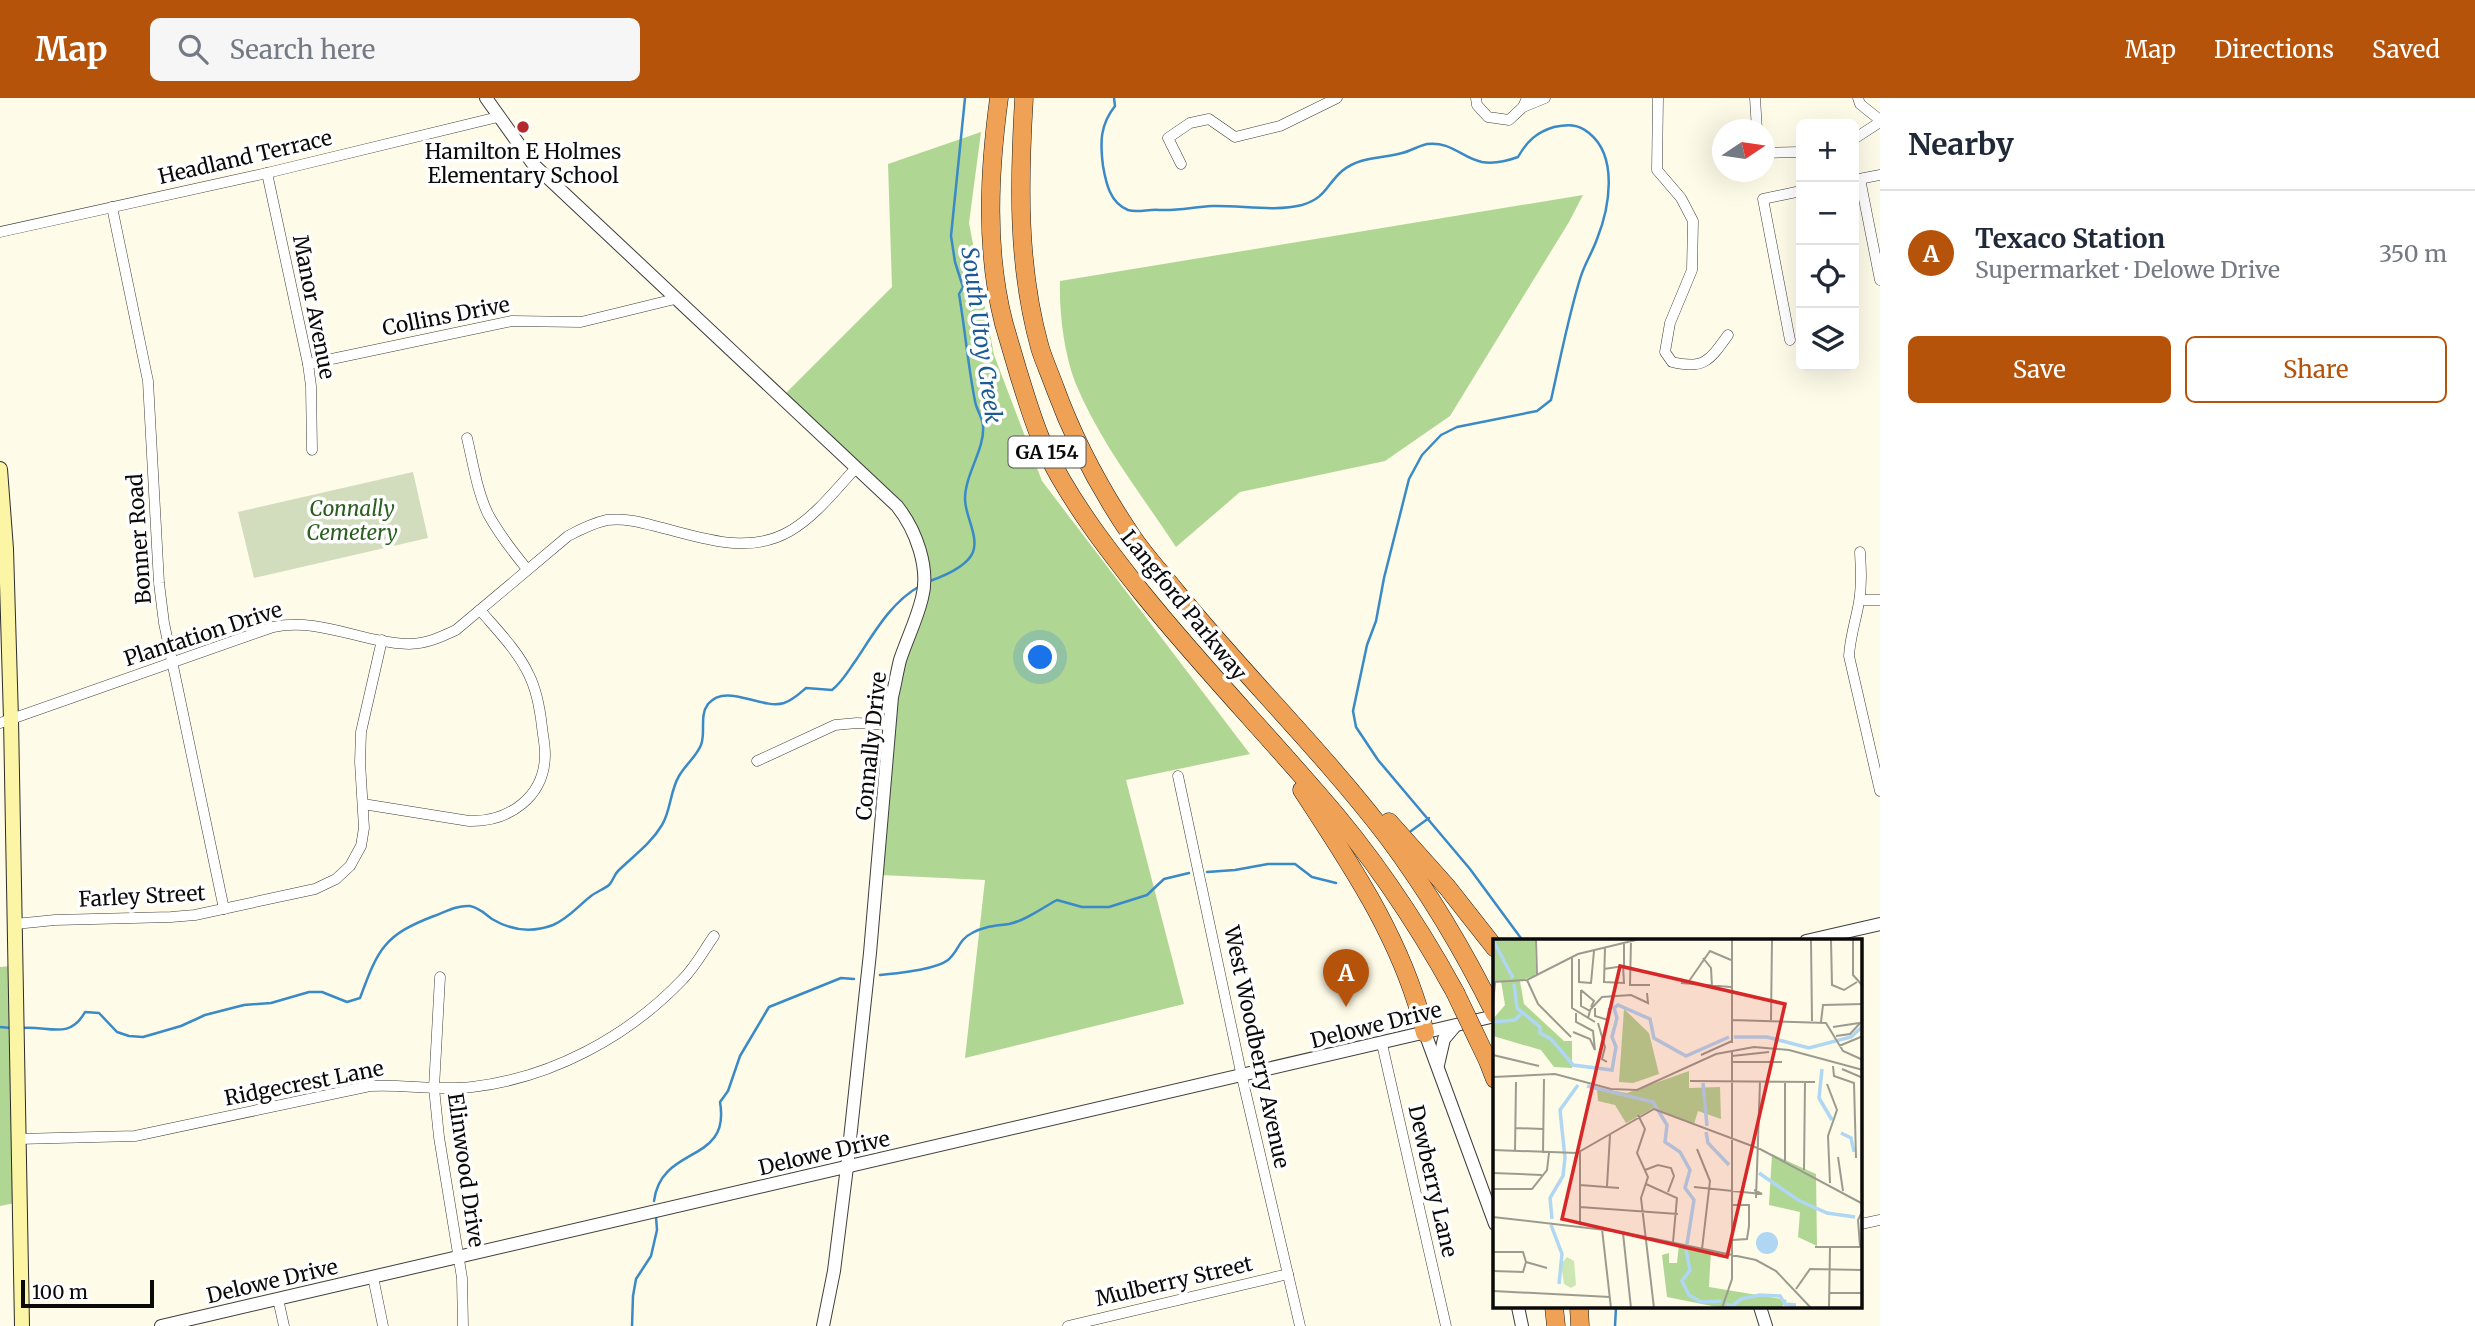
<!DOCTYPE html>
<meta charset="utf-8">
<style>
body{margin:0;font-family:Merriweather,serif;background:#f6f6f7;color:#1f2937}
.controls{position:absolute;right:21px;top:21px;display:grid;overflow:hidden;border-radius:10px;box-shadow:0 7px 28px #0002}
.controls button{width:63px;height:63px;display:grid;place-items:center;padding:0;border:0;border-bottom:2px solid #e0e1e3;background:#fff;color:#1f2937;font:35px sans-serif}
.compass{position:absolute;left:1712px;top:21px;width:63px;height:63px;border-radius:50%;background:#fff;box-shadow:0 7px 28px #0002;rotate:77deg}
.scale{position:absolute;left:21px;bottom:18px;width:133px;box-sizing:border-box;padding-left:7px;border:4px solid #0a0a0a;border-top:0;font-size:19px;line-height:24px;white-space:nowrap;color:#0a0a0a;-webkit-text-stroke:5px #fff;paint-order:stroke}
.you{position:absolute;left:1041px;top:560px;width:24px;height:24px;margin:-18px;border:5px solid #fff;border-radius:50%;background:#1a73e8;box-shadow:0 0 0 10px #1a73e833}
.badge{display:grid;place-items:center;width:46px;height:46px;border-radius:50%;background:#b45309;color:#fff;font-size:23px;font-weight:700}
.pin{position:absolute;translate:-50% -58px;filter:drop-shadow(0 2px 4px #0008)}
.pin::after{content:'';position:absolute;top:37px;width:24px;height:21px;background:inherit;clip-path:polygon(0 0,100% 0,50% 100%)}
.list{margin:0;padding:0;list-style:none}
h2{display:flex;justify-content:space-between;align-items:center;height:91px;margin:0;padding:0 28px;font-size:30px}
h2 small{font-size:23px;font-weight:400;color:#747a83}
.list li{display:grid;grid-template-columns:46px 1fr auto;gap:21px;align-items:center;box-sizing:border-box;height:126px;padding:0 28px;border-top:2px solid #e0e1e3}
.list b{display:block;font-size:26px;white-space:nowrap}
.list p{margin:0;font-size:23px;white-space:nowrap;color:#747a83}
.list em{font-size:23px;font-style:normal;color:#747a83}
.actions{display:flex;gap:14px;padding:21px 28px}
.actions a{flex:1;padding:16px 0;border:2px solid #b45309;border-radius:10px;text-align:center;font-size:24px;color:#b45309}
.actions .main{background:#b45309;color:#fff}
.icon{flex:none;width:38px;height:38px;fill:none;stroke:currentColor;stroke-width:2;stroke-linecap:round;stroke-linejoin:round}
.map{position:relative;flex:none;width:1880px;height:1228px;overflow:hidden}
header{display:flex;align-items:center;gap:42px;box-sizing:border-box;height:98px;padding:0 35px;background:#b45309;color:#fff}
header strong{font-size:33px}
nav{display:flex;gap:38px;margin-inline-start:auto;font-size:24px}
.search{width:490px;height:63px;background:#f6f6f7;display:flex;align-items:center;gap:18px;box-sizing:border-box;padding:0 24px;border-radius:10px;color:#747a83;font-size:26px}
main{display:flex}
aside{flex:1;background:#fff}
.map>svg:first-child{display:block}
.forest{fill:#b0d694}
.cemetery{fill:#d1ddbc}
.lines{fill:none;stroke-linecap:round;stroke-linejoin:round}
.stream{stroke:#398ac7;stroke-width:2.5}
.minor-casing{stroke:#3d3d3d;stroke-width:11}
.tertiary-casing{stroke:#3d3d3d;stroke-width:14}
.secondary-casing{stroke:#2c2c2c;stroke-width:16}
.motorway-casing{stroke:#1b1b1b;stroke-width:19}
.minor{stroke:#fff;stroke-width:10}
.tertiary{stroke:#fff;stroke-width:12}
.secondary{stroke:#fcf5a6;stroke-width:14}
.motorway{stroke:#efa156;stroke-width:18}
.motorway-bridge-casing{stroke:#1b1b1b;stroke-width:19;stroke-linecap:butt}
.motorway-bridge{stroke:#efa156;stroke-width:18}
.poi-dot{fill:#b4292b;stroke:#fff;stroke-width:2.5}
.labels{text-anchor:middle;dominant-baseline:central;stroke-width:7;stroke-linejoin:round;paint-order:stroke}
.shield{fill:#fff;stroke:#545454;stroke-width:2}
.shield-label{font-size:19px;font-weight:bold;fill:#0a0a0a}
.poi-label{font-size:21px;fill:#0a0a0a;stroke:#fff}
.street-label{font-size:21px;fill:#0a0a0a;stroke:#fff}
.park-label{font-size:21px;font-style:italic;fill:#295e1e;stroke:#fff}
.water-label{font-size:23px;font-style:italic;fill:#1a5b96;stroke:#fff}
.inset-river{fill:none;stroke:#afd7f3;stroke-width:3.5}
.inset-road{fill:none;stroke:#9c9b8f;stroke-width:2}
.view{fill:#d62828;fill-opacity:0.15;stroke:#d62828;stroke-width:3.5}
.inset-edge{fill:none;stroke:#0a0a0a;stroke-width:3.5}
</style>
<header>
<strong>Map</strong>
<div class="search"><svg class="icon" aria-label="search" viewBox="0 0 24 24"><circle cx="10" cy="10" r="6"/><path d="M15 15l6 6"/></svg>Search here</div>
<nav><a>Map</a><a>Directions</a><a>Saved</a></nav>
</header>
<main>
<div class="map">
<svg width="1880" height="1228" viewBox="0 0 1880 1228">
<rect width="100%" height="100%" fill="#fefbe8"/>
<g class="forest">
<polygon points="981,34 969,125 994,257 1042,383 1250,656 1126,682 1184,906 965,960 985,782 881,777 892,620 909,541 930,475 909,419 779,302 892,189 888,66"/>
<path d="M1583,97L1569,124L1450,318L1385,363L1240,394L1176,449C1141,396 1099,343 1075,284C1064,254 1059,215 1060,183Z"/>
<polygon points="11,868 15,1105 0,1108 0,869"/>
</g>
<polygon class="cemetery" points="413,374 428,440 254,480 238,414"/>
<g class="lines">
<g class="stream">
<path d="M1114,0L1115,8C1100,27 1100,44 1103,68C1106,85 1110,105 1128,112C1137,115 1149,111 1159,112C1179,113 1193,109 1212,108C1240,107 1275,114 1302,107C1326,100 1326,87 1342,73C1360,58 1381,61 1402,55C1411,53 1418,48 1427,46C1451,43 1462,60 1482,64C1494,66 1507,63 1518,59C1527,43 1537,34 1554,29C1568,26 1578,26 1589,35C1619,59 1609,111 1597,141C1592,155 1584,167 1580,181C1568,220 1560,262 1551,302L1537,313L1457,329L1441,337L1422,357L1409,381L1384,480L1376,523L1367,547L1353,613L1356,629L1378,662L1470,771L1523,843"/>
<path d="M930,483C944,478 967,469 973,454C979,438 965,418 965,401C965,376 985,351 983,328C983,320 976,311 975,303C968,268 965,231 959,196L963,189L955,164L951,138L965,0"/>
<polyline points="1411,733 1429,720"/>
<polyline points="1207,774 1235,772 1268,766 1295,766 1312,779 1336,785"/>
<path d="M880,877C897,875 935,872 948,862C959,853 958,842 972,835C984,828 996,828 1009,826C1025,823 1042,810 1057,802L1082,809H1109L1147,797L1164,781L1189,775"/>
<polyline points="0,929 11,930"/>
<path d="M21,930C48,927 69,943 85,914L99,915L117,934L129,938L143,939L181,928L205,917L244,907L271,905L309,894H322L347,904L360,900C378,851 384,837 434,818C445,814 457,807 470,808C480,810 485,816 492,821C512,833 532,835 553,827C569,820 578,808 591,798C596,794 604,791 609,787C613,783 614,777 618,773C633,758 650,747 662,727C671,712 670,693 679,678C686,666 696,659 701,647C706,634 699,618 708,606C726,584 761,612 784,605C793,602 799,596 806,590L832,592C843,583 848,573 856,562C874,535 891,504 920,488"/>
<path d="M654,1103C661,1046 731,1067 720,1004L728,993L740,958L769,909L841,880L854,881"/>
<polyline points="632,1228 633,1198 636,1181 651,1158 657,1132 656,1119"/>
<polyline points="1615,1228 1616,1209"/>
</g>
<defs>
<g id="minor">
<polyline points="1476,0 1477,7 1488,19 1509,22 1523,9 1527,0"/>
<path d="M1658,0L1657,72L1681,100L1693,123L1692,172L1670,225L1665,254L1672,264C1704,272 1710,262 1728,237"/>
<polyline points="1755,0 1757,32"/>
<polyline points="1858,0 1860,6 1880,22"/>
<polyline points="1523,9 1545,0"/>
<polyline points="1854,41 1880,24"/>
<polyline points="1764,55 1801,54"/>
<polyline points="1181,66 1168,40 1190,25 1209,21 1235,39 1280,28 1337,0"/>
<polyline points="267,75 308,266 311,288 312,352"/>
<polyline points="1860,81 1880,182"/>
<polyline points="1854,82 1880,77"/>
<polyline points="112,109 148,283 159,485 164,525 224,811"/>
<polyline points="0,134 267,75 498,19"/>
<polyline points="1790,242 1763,101 1801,93"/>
<polyline points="308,266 512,223 581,224 675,201"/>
<path d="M467,340C473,365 477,393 488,416C499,436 513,454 527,471"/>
<path d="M1860,454C1861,471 1862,487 1859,504C1856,522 1850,539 1849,558L1880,693"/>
<polyline points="1860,502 1880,502"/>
<path d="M0,625L273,529C320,519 362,545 409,546C426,546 441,539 456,532L568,438C581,431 593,425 607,422C624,420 640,424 655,428C700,439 747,458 790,433C816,418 836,391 856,370"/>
<polyline points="757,663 835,627 857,625 889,627"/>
<polyline points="1178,678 1242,979 1300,1228"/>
<path d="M363,706L469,723C509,724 545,699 545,656C545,647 543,638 542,629C540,611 537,593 529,577C518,553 497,532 480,512"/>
<polyline points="15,826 55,822 171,819 195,817 315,791 336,781 350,768 361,748 364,730 360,664 361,634 382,542"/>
<polyline points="440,879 434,990 439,1039 462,1180 463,1228"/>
<polyline points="1382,946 1446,1228"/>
<path d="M18,1041L135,1038L370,988C404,986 438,993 472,989C551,980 628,939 683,881C695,869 704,852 714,838"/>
<polyline points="1861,1126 1880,1122"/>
<polyline points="373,1179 383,1228"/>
<polyline points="278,1201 284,1228"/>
<polyline points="1068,1228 1288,1176"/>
</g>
<g id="tertiary">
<path d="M486,0L533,66L897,408C916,432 930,470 922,500C917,521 907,541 900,562C897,574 895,587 892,599L870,855L847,1069L834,1173L823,1228"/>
<polyline points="1806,843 1880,826"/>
<polyline points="1425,935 1495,1126"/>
<polyline points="1438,967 1444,941 1455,928"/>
<polyline points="1518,1209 1522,1228"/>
<polyline points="1760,1209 1766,1228"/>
<polyline points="161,1228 1495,918"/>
</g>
<polyline id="secondary" points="0,371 6,451 11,621 22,1228"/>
<g id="motorway">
<path d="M999,0C989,74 985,153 1004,226C1009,243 1014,260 1019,277C1027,302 1034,327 1045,351C1070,403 1107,451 1143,496C1198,564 1259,628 1317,695C1371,756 1416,823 1455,894"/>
<path d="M1024,0C1019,84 1017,168 1040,250C1044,263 1050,276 1055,290C1074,342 1100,391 1131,437C1144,457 1162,476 1177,495C1245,578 1322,653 1387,738C1428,793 1465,855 1495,916"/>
<path d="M1302,692C1352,768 1404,845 1425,935"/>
<polyline points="1389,724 1447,789 1495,850"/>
<polyline points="1488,963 1495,981"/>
<polyline points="1554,1209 1556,1228"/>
<polyline points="1579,1209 1580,1228"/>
</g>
</defs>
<use href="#minor" class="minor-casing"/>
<use href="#tertiary" class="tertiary-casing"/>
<use href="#secondary" class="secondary-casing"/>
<use href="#motorway" class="motorway-casing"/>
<use href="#minor" class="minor"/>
<use href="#tertiary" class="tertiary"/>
<use href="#secondary" class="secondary"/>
<use href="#motorway" class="motorway"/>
<defs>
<polyline id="motorway-bridge" points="1455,894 1488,963"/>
</defs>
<use href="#motorway-bridge" class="motorway-bridge-casing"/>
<use href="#motorway-bridge" class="motorway-bridge"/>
</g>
<circle class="poi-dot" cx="523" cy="29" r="7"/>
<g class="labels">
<rect class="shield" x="1008.5" y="338.5" width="77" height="31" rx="5"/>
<g class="shield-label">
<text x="1047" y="354">GA 154</text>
</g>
<g class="poi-label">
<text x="523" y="53">Hamilton E Holmes<tspan x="523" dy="24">Elementary School</tspan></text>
</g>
<g class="street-label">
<text transform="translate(245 59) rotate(-13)">Headland Terrace</text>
<text transform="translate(314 209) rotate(79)">Manor Avenue</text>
<text transform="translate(446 218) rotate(-11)">Collins Drive</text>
<text transform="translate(139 441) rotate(-94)">Bonner Road</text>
<text transform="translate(1184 507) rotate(51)">Langford Parkway</text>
<text transform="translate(203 536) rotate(-18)">Plantation Drive</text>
<text transform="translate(871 648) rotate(-84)">Connally Drive</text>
<text transform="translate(142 798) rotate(-3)">Farley Street</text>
<text transform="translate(1376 927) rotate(-14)">Delowe Drive</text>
<text transform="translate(1257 949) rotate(78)">West Woodberry Avenue</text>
<text transform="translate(304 985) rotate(-11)">Ridgecrest Lane</text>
<text transform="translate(824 1055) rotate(-13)">Delowe Drive</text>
<text transform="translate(466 1072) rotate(82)">Elinwood Drive</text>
<text transform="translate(1433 1083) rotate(77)">Dewberry Lane</text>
<text transform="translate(272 1183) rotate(-13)">Delowe Drive</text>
<text transform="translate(1174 1183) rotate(-13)">Mulberry Street</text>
</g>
<g class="park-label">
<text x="352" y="410">Connally<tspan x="352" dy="24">Cemetery</tspan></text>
</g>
<g class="water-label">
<text transform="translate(982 237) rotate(82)">South Utoy Creek</text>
</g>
</g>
<g transform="translate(1493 841)">
<rect width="369" height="369" fill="#fefbe8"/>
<path d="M74,318L81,322L83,346L78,349L71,345L68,325Z" fill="#cce6b4"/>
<path d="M0,1H42L43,36L27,42L31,65L71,102H79V129L61,128L48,111L0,97V80L12,66L8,42H0ZM131,70L156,94L166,135L140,144L126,143ZM196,132V149L227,148L228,180L205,172L201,185L161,169L133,184L122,166L105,162L104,149L134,154ZM279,215L323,235L324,307L305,298L307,273L276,266ZM186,305L218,312L216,348L294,361L288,369H229L174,358L169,316L176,314V324H184Z" fill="#b0d694"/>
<path d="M263 304a11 11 0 1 1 22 0a11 11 0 1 1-22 0Z" fill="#afd7f3"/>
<path class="inset-river" d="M0,1L20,39M21,45L24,69L47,88V94L58,100L80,126L119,131L123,108L119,98L124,79L121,69L125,66L157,80L161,99L193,117L236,98M0,83L22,81L28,75M241,98H274L316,109L358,98L370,87M329,130L326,159L339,181M210,144L214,187M94,147L160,163L174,186L172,203L187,213L197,231L192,249L201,261L194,305M213,193L215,204L236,226M348,194L358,199L361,213M266,234L305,261L334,274L362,278M59,280L57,259L70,237L72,219L67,171L85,146M58,286L69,315L66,345M193,311L197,331L189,342L196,356L208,363L228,362M233,365L239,367L248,360L267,356L287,357L292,365L303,366"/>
<path class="inset-road" d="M43,1L44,37M318,1L319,82M338,1L339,46L351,51L364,43M360,1V36L370,47M138,2L137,46H157M112,9L111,43L131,44L130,27M79,18V69L102,83M210,19L218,29L219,48M86,20V43L98,44L101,12M111,30L131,27V5M34,41L45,65L78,98M0,43L34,41L85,15L143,1M188,44L238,48M194,45L217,12L238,21M88,51V67L97,72L95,79M88,51L101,62L98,68M0,66L2,43M102,69V77L115,81L116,69M97,71L109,58L138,56L155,64L154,54M239,81L333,84L350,112L370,121M278,81L279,1M328,83L330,66L370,65M105,84L112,108L109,120L114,123M340,88L366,84M80,93L97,100L102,111L100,92L83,83V74M343,97L357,95L370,81M239,104V1M346,107L370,97M0,116L46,127M208,116L239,102M239,117L276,113M239,123H289M340,127L341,137L361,144L363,219M349,130L370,139M0,138L62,135L118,150L144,151L223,115L261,108L296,111L370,131M197,142L322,143M334,145L344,171L335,197L337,244M145,176L152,190L144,214L155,238L148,259L161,369M22,189L50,190M204,210L217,242L209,310M0,211L84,214L161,170L267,210L370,265M22,212L23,143M50,214L51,140M345,218L350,252M292,222V143M152,231L165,226L178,229L181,237L175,253M311,231L312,143M0,234L49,236M153,245L184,259L180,303M87,246L126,249M114,247L117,196M201,248L269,255L261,251M0,250H39L54,231L56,214M263,259L267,143M239,266H256V287L254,300L239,301M87,268L185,275M0,278L129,293L263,321L283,332L318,369M87,286V213M109,290L118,369M130,294L138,369M367,307L365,281L370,271M322,308H370M0,313H30L33,323M33,323L54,329M0,332L30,333L33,323M303,350L317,330L370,331M0,352L117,358M336,354H370M229,369L239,340V113M336,369L337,308"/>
<path class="view" d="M127,27L292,65L234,318L69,280Z"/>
<rect width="369" height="369" class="inset-edge"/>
</g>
</svg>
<div class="controls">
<button>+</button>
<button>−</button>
<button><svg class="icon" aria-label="locate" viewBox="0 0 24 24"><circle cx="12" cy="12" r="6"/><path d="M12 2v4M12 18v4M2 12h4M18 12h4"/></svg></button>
<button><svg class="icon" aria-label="layers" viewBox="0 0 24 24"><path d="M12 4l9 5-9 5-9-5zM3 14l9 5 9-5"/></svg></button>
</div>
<svg class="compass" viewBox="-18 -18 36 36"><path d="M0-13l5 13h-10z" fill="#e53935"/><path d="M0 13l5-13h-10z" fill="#747a83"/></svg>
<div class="scale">100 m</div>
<div class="you"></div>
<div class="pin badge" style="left:1346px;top:909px">A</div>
</div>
<aside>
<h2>Nearby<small></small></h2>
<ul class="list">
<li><span class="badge">A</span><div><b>Texaco Station</b><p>Supermarket · Delowe Drive</p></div><em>350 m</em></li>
</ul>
<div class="actions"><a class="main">Save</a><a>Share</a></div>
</aside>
</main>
